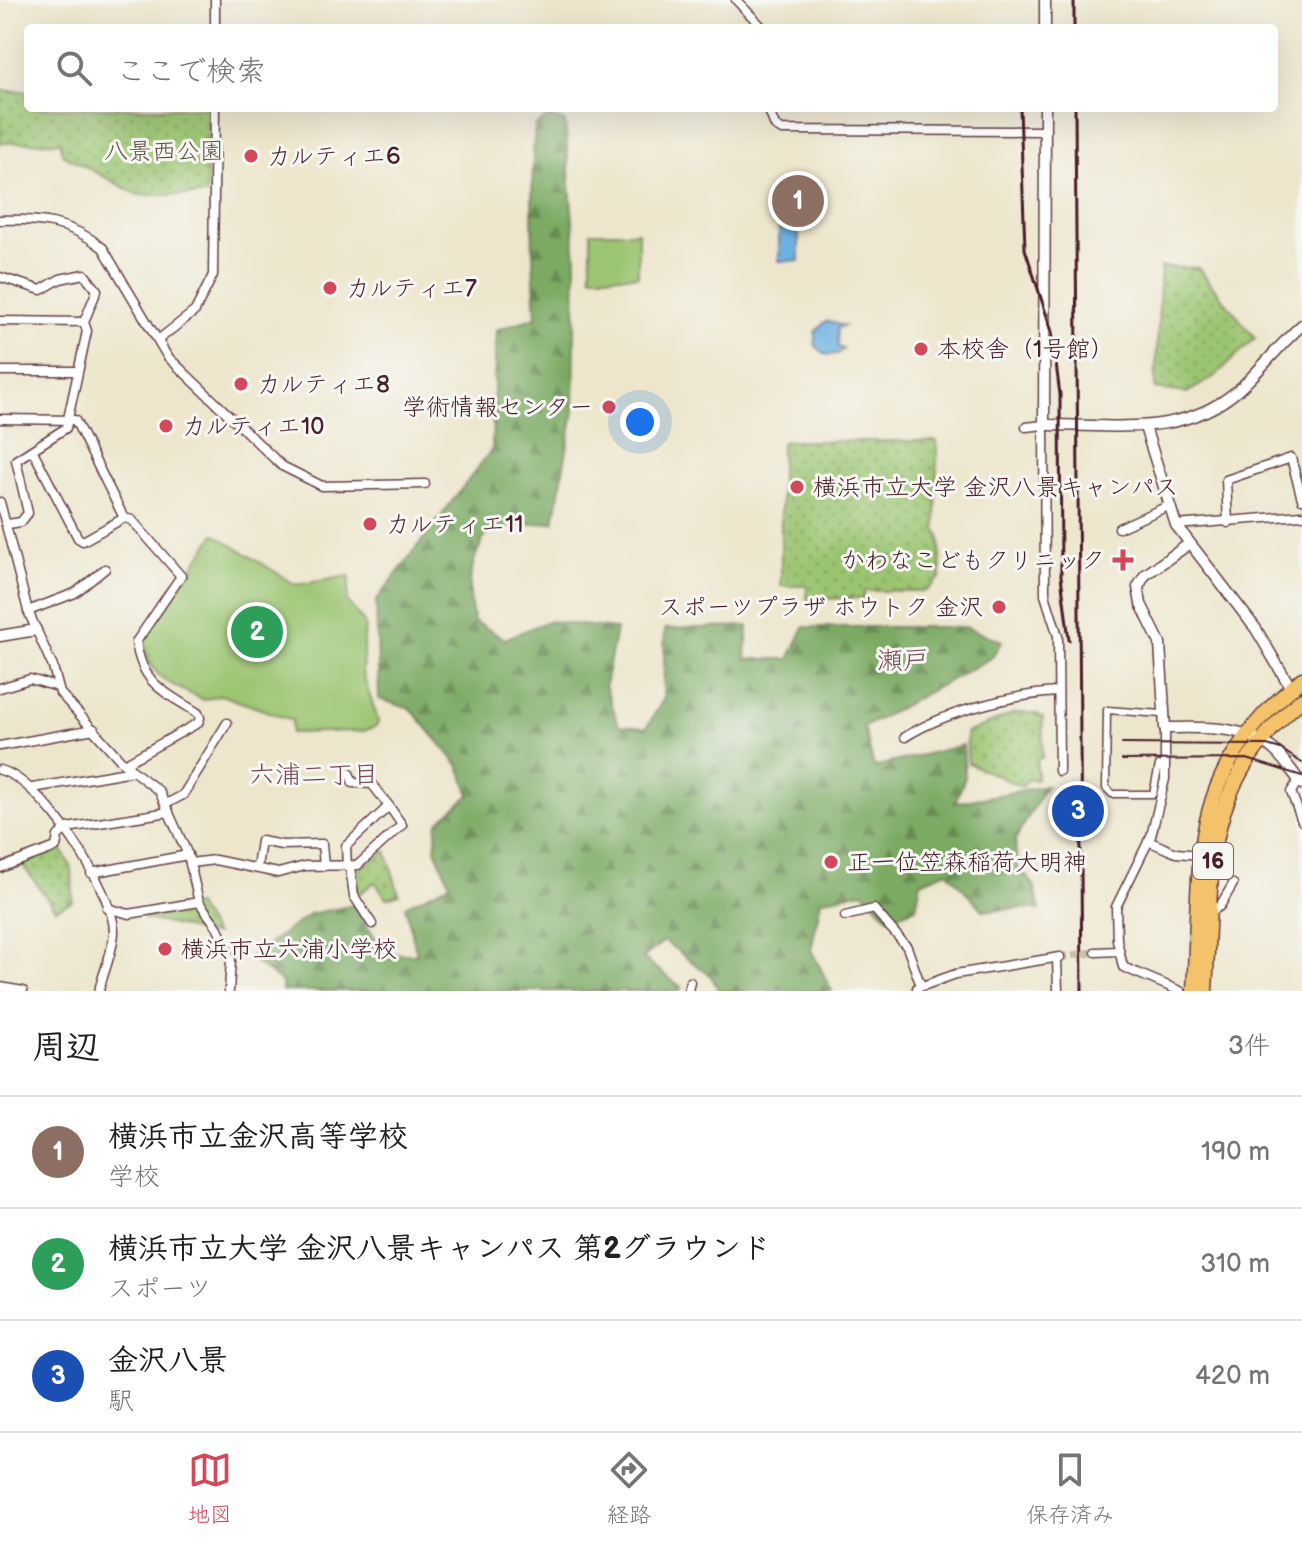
<!DOCTYPE html>
<html lang="ja">
<meta charset="utf-8">
<style>
body{margin:0;font-family:"Balsamiq Sans","Klee One",sans-serif;background:#f6f6f6;color:#202124}
.you{position:absolute;left:640px;top:422px;width:28px;height:28px;margin:-20px;border:6px solid #fff;border-radius:50%;background:#1a73e8;box-shadow:0 0 0 12px #1a73e833}
.badge{display:grid;place-items:center;width:52px;height:52px;border-radius:50%;background:#d1495b;color:#fff;font-size:26px;font-weight:700}
.pin{position:absolute;translate:-50% -50%;border:4px solid #fff;box-shadow:0 2px 8px #0006}
.list{margin:0;padding:0;list-style:none}
h2{display:flex;justify-content:space-between;align-items:center;height:104px;margin:0;padding:0 32px;font-size:34px}
h2 small{font-size:26px;font-weight:400;color:#757577}
.list li{display:grid;grid-template-columns:52px 1fr auto;gap:24px;align-items:center;box-sizing:border-box;height:112px;padding:0 32px;border-top:2px solid #e0e0e0}
.list b{display:block;font-size:30px;white-space:nowrap}
.list p{margin:0;font-size:26px;white-space:nowrap;color:#757577}
.list em{font-size:26px;font-style:normal;color:#757577}
.icon{flex:none;width:44px;height:44px;fill:none;stroke:currentColor;stroke-width:2;stroke-linecap:round;stroke-linejoin:round}
.map{position:relative;flex:none;width:1302px;height:991px;overflow:hidden}
.search{position:absolute;background:#fff;box-shadow:0 8px 32px #0002;left:24px;right:24px;top:24px;height:88px;display:flex;align-items:center;gap:20px;box-sizing:border-box;padding:0 28px;border-radius:8px;color:#757577;font-size:30px}
.sheet{height:440px;background:#fff}
nav{display:flex;justify-content:space-around;align-items:center;box-sizing:border-box;height:112px;border-top:2px solid #e0e0e0;background:#fff;font-size:22px;color:#757577}
nav a{display:grid;justify-items:center;gap:4px}
nav .on{color:#d1495b}
.map>svg:first-child{display:block}
.forest{fill:url(#forest-firs);stroke:#636447;stroke-width:2}
.park{fill:url(#park-dots);stroke:#72724e;stroke-width:2}
.pitch{fill:#9bc571;stroke:#72724e;stroke-width:2}
.water{fill:#6cb1e2;stroke:#5b6886;stroke-width:2}
.lines{fill:none;stroke-linecap:round;stroke-linejoin:round}
.minor-tunnel{stroke:#ccbeac;stroke-width:8;stroke-dasharray:8 4;stroke-linecap:butt}
.pedestrian-casing{stroke:#623d43;stroke-width:9}
.minor-casing{stroke:#623d43;stroke-width:11}
.tertiary-casing{stroke:#623d43;stroke-width:13}
.trunk-casing{stroke:#623d43;stroke-width:17}
.pedestrian{stroke:#fff;stroke-width:6}
.minor{stroke:#fff;stroke-width:8}
.tertiary{stroke:#fff;stroke-width:10}
.trunk{stroke:#f3c26a;stroke-width:14}
.tram{stroke:#4a1f2b;stroke-width:2}
.rail{stroke:#4a1f2b;stroke-width:3}
.poi-dot{fill:#d1495b;stroke:#f6f6f2;stroke-width:3}
.labels{text-anchor:middle;dominant-baseline:central;stroke-width:6;stroke-linejoin:round;paint-order:stroke}
.shield{fill:#f6f6f2;stroke:#7e6067;stroke-width:2}
.shield-label{font-size:22px;font-weight:bold;fill:#4a1f2b}
.park-label{font-size:24px;fill:#625140;stroke:#f6f6f2}
.poi-label{font-size:24px;fill:#4a1f2b;stroke:#f6f6f2;text-anchor:start}
.neighbourhood-label{font-size:26px;fill:#784a59;stroke:#f6f6f2}
</style>
<div class="map">
<svg width="1302" height="991" viewBox="0 0 1302 991">
<defs>
<pattern id="forest-firs" width="22" height="20" patternUnits="userSpaceOnUse" patternTransform="scale(2)"><rect width="22" height="20" fill="#7caa63"/><path d="M5 1l3.5 6h-7zM16 11l3.5 6h-7z" fill="#688a52"/></pattern>
<pattern id="park-dots" width="8" height="8" patternUnits="userSpaceOnUse" patternTransform="scale(2)"><rect width="8" height="8" fill="#9bc571"/><path d="M2 2h.1M6 6h.1" fill="none" stroke="#809f5d" stroke-width="1.8" stroke-linecap="round"/></pattern>
</defs>
<rect width="100%" height="100%" fill="#f6f6f2"/>
<filter id="ink" filterUnits="userSpaceOnUse"><feTurbulence type="fractalNoise" baseFrequency=".0125" numOctaves="2"/><feDisplacementMap in="SourceGraphic" scale="16" xChannelSelector="R" yChannelSelector="G"/><feConvolveMatrix kernelMatrix="1 2 1 2 8 2 1 2 1" color-interpolation-filters="sRGB"/></filter>
<filter id="wash" filterUnits="userSpaceOnUse"><feTurbulence type="fractalNoise" baseFrequency=".006" numOctaves="4" result="noise"/><feDisplacementMap in="SourceGraphic" scale="32" xChannelSelector="R" yChannelSelector="G"/><feGaussianBlur stdDeviation="1.8" result="paint"/><feColorMatrix in="noise" values="0 0 0 0 0 0 0 0 0 0 0 0 0 0 0 0 0 1.4 0 .05"/><feComposite in="paint" operator="in"/></filter>
<g filter="url(#wash)">
<rect width="100%" height="100%" fill="#ede6cc"/>
<path class="forest" d="M550,117L565,122L576,260L574,411L554,522L490,528C470,560 465,584 474,621L505,639L548,621L616,629L605,686L619,725L646,728L663,700L665,629L748,626L746,659H789L804,627H965L1002,641L991,658L864,727L874,767L963,745L965,777L955,803L1046,786L1015,840L1017,866L1034,885L1040,910C1020,905 1003,912 983,910L947,871L921,882L916,908L889,918L863,891L821,900L811,950L832,991H719L711,976L664,941L643,958L681,987L680,991H282V982L249,958L310,914L354,905L385,954H417L405,906L450,884L435,849L438,822L470,795L459,766L411,709L379,699L376,601L492,449L496,330L536,317C532,252 530,190 535,125Z"/>
<g class="park">
<polygon points="0,91 28,91 28,108 208,108 207,195 138,195 62,154 61,142 0,143"/>
<polygon points="1161,267 1198,268 1255,338 1215,376 1187,393 1155,389"/>
<polygon points="785,441 937,441 936,529 940,537 941,577 926,591 864,591 864,598 807,599 807,586 781,586 781,443"/>
<polygon points="1015,713 1035,713 1043,717 1042,758 1037,759 1037,780 1028,779 1022,787 968,763 966,733"/>
<polygon points="59,845 72,868 73,901 55,909 22,864"/>
<polygon points="386,851 399,894 387,898 375,882 357,895 356,871"/>
<polygon points="196,905 215,935 143,918"/>
</g>
<g class="pitch">
<rect x="591" y="232" width="47" height="44"/>
<path d="M215,534L296,585L350,576L347,601L365,624L362,672L378,720L377,726L364,731L291,733L292,720L221,695L203,700C170,683 150,681 144,640Z"/>
</g>
<g class="water">
<rect x="779" y="226" width="20" height="35"/>
<polygon points="826,321 844,326 837,328 838,347 844,349 837,354 826,355 815,345 815,332"/>
</g>
</g>
<g filter="url(#ink)">
<g class="lines">
<polyline class="minor-tunnel" points="1060,957 1096,952"/>
<defs>
<polyline id="pedestrian" points="1159,765 1153,794 1112,794 1106,788 1107,710 1162,714"/>
<g id="minor">
<polyline points="736,0 763,28"/>
<polyline points="215,28 215,0"/>
<polyline points="768,108 775,126 782,130 1044,131"/>
<path d="M0,220C40,219 70,221 103,248L167,356L282,466L322,486L425,484"/>
<polyline points="0,277 41,290 60,279 84,274 97,290 84,322 87,331 66,428 16,460 28,513 21,522 8,524"/>
<polyline points="0,321 84,322"/>
<polyline points="158,340 195,311 213,275 215,108"/>
<polyline points="0,371 77,371"/>
<path d="M0,419L75,420L124,518L132,520L181,576L136,642C142,685 165,692 198,713L200,718L198,723L124,764"/>
<polyline points="1026,427 1044,425 1045,595 1058,636 1059,771"/>
<polyline points="33,451 78,538 83,541 124,518"/>
<polyline points="0,502 28,611 53,667 60,693 124,764 159,791 188,855 199,902 218,928 231,960 229,991"/>
<polyline points="1228,523 1226,480 1291,458 1302,499"/>
<polyline points="1176,525 1302,515"/>
<polyline points="1119,528 1168,506"/>
<polyline points="28,611 75,593 105,569"/>
<polyline points="0,688 30,679 58,687"/>
<polyline points="1165,728 1165,779 1151,836 1116,907 1117,940 1123,967 1180,991"/>
<path d="M905,737C944,712 1012,695 1057,692"/>
<polyline points="0,746 94,729"/>
<path d="M0,770C42,780 113,890 114,931C114,950 103,972 99,991"/>
<polyline points="349,773 353,783 372,784 389,806"/>
<polyline points="1299,780 1291,792 1302,821"/>
<polyline points="33,788 133,771"/>
<polyline points="166,804 183,795 227,723"/>
<polyline points="1148,841 1176,853 1201,855"/>
<polyline points="190,863 215,860 278,873 305,866 358,865 402,825 389,806 346,846 347,867"/>
<polyline points="257,867 261,841 282,845 322,844 324,866"/>
<polyline points="350,867 354,896 372,924"/>
<polyline points="0,868 56,847 58,836 67,828 169,812"/>
<polyline points="91,873 188,855"/>
<polyline points="107,908 129,914 199,902"/>
<polyline points="1209,913 1220,906 1233,884"/>
<polyline points="845,916 874,909 907,947 921,986"/>
<polyline points="1096,952 1119,951"/>
<polyline points="1057,958 1058,991"/>
<polyline points="0,987 23,991"/>
<polyline points="688,991 690,982"/>
<polyline points="917,991 917,988 956,974 1060,957"/>
</g>
<g id="tertiary">
<polyline points="1045,28 1045,0"/>
<path d="M1045,108L1044,425C1111,424 1182,439 1238,390C1261,370 1279,345 1302,325"/>
<polyline points="1145,427 1176,525 1256,629 1291,688"/>
<path d="M1189,544L1145,575L1138,587L1141,604L1160,643L1165,728C1200,728 1245,724 1274,750C1284,759 1293,773 1302,784"/>
<polyline points="0,636 36,630"/>
</g>
<g id="trunk">
<path d="M1194,991C1202,852 1185,777 1302,679"/>
<path d="M1205,991C1213,865 1199,790 1302,699"/>
</g>
</defs>
<use href="#pedestrian" class="pedestrian-casing"/>
<use href="#minor" class="minor-casing"/>
<use href="#tertiary" class="tertiary-casing"/>
<use href="#trunk" class="trunk-casing"/>
<use href="#pedestrian" class="pedestrian"/>
<use href="#minor" class="minor"/>
<use href="#tertiary" class="tertiary"/>
<use href="#trunk" class="trunk"/>
<g class="tram">
<polyline points="1122,744 1267,745 1281,749 1302,763"/>
<polyline points="1122,760 1247,759 1302,776"/>
</g>
<g class="rail">
<polyline points="1074,28 1074,0"/>
<polyline points="1020,108 1025,249 1052,332 1060,395 1061,576 1069,640"/>
<polyline points="1075,108 1082,991"/>
</g>
</g>
</g>
<g class="poi-dot">
<circle cx="251" cy="156" r="8"/>
<circle cx="330" cy="288" r="8"/>
<circle cx="921" cy="349" r="8"/>
<circle cx="241" cy="384" r="8"/>
<circle cx="609" cy="407" r="8"/>
<circle cx="166" cy="426" r="8"/>
<circle cx="797" cy="487" r="8"/>
<circle cx="370" cy="524" r="8"/>
<path d="M1119 548h8v8h8v8h-8v8h-8v-8h-8v-8h8z"/>
<circle cx="999" cy="607" r="8"/>
<circle cx="831" cy="862" r="8"/>
<circle cx="165" cy="949" r="8"/>
</g>
<g class="labels">
<rect class="shield" x="1193" y="843" width="40" height="36" rx="6"/>
<g class="shield-label">
<text x="1213" y="861">16</text>
</g>
<g class="park-label">
<text x="164" y="151">八景西公園</text>
</g>
<g class="poi-label">
<text x="267" y="156">カルティエ6</text>
<text x="346" y="288">カルティエ7</text>
<text x="937" y="349">本校舎（1号館）</text>
<text x="257" y="384">カルティエ8</text>
<text x="593" y="407" text-anchor="end">学術情報センター</text>
<text x="182" y="426">カルティエ10</text>
<text x="813" y="487">横浜市立大学 金沢八景キャンパス</text>
<text x="386" y="524">カルティエ11</text>
<text x="1105" y="560" text-anchor="end">かわなこどもクリニック</text>
<text x="983" y="607" text-anchor="end">スポーツプラザ ホウトク 金沢</text>
<text x="847" y="862">正一位笠森稲荷大明神</text>
<text x="181" y="949">横浜市立六浦小学校</text>
</g>
<g class="neighbourhood-label">
<text x="903" y="661">瀬戸</text>
<text x="314" y="775">六浦二丁目</text>
</g>
</g>
</svg>
<div class="you"></div>
<div class="pin badge" style="left:798px;top:201px;background:#8d6e63">1</div>
<div class="pin badge" style="left:257px;top:632px;background:#2e9e5b">2</div>
<div class="pin badge" style="left:1078px;top:811px;background:#1a4fb4">3</div>
<div class="search"><svg class="icon" aria-label="search" viewBox="0 0 24 24"><circle cx="10" cy="10" r="6"/><path d="M15 15l6 6"/></svg>ここで検索</div>
</div>
<section class="sheet">
<h2>周辺<small>3件</small></h2>
<ul class="list">
<li><span class="badge" style="background:#8d6e63">1</span><div><b>横浜市立金沢高等学校</b><p>学校</p></div><em>190 m</em></li>
<li><span class="badge" style="background:#2e9e5b">2</span><div><b>横浜市立大学 金沢八景キャンパス 第2グラウンド</b><p>スポーツ</p></div><em>310 m</em></li>
<li><span class="badge" style="background:#1a4fb4">3</span><div><b>金沢八景</b><p>駅</p></div><em>420 m</em></li>
</ul>
</section>
<nav>
<a class="on"><svg class="icon" aria-label="map" viewBox="0 0 24 24"><path d="M3 6l6-2 6 2 6-2v14l-6 2-6-2-6 2zM9 4v14M15 6v14"/></svg>地図</a>
<a><svg class="icon" aria-label="directions" viewBox="0 0 24 24"><path d="M12 3l9 9-9 9-9-9zM9 14v-3h6M13 9l2 2-2 2"/></svg>経路</a>
<a><svg class="icon" aria-label="saved" viewBox="0 0 24 24"><path d="M7 4h10v16l-5-4-5 4z"/></svg>保存済み</a>
</nav>
